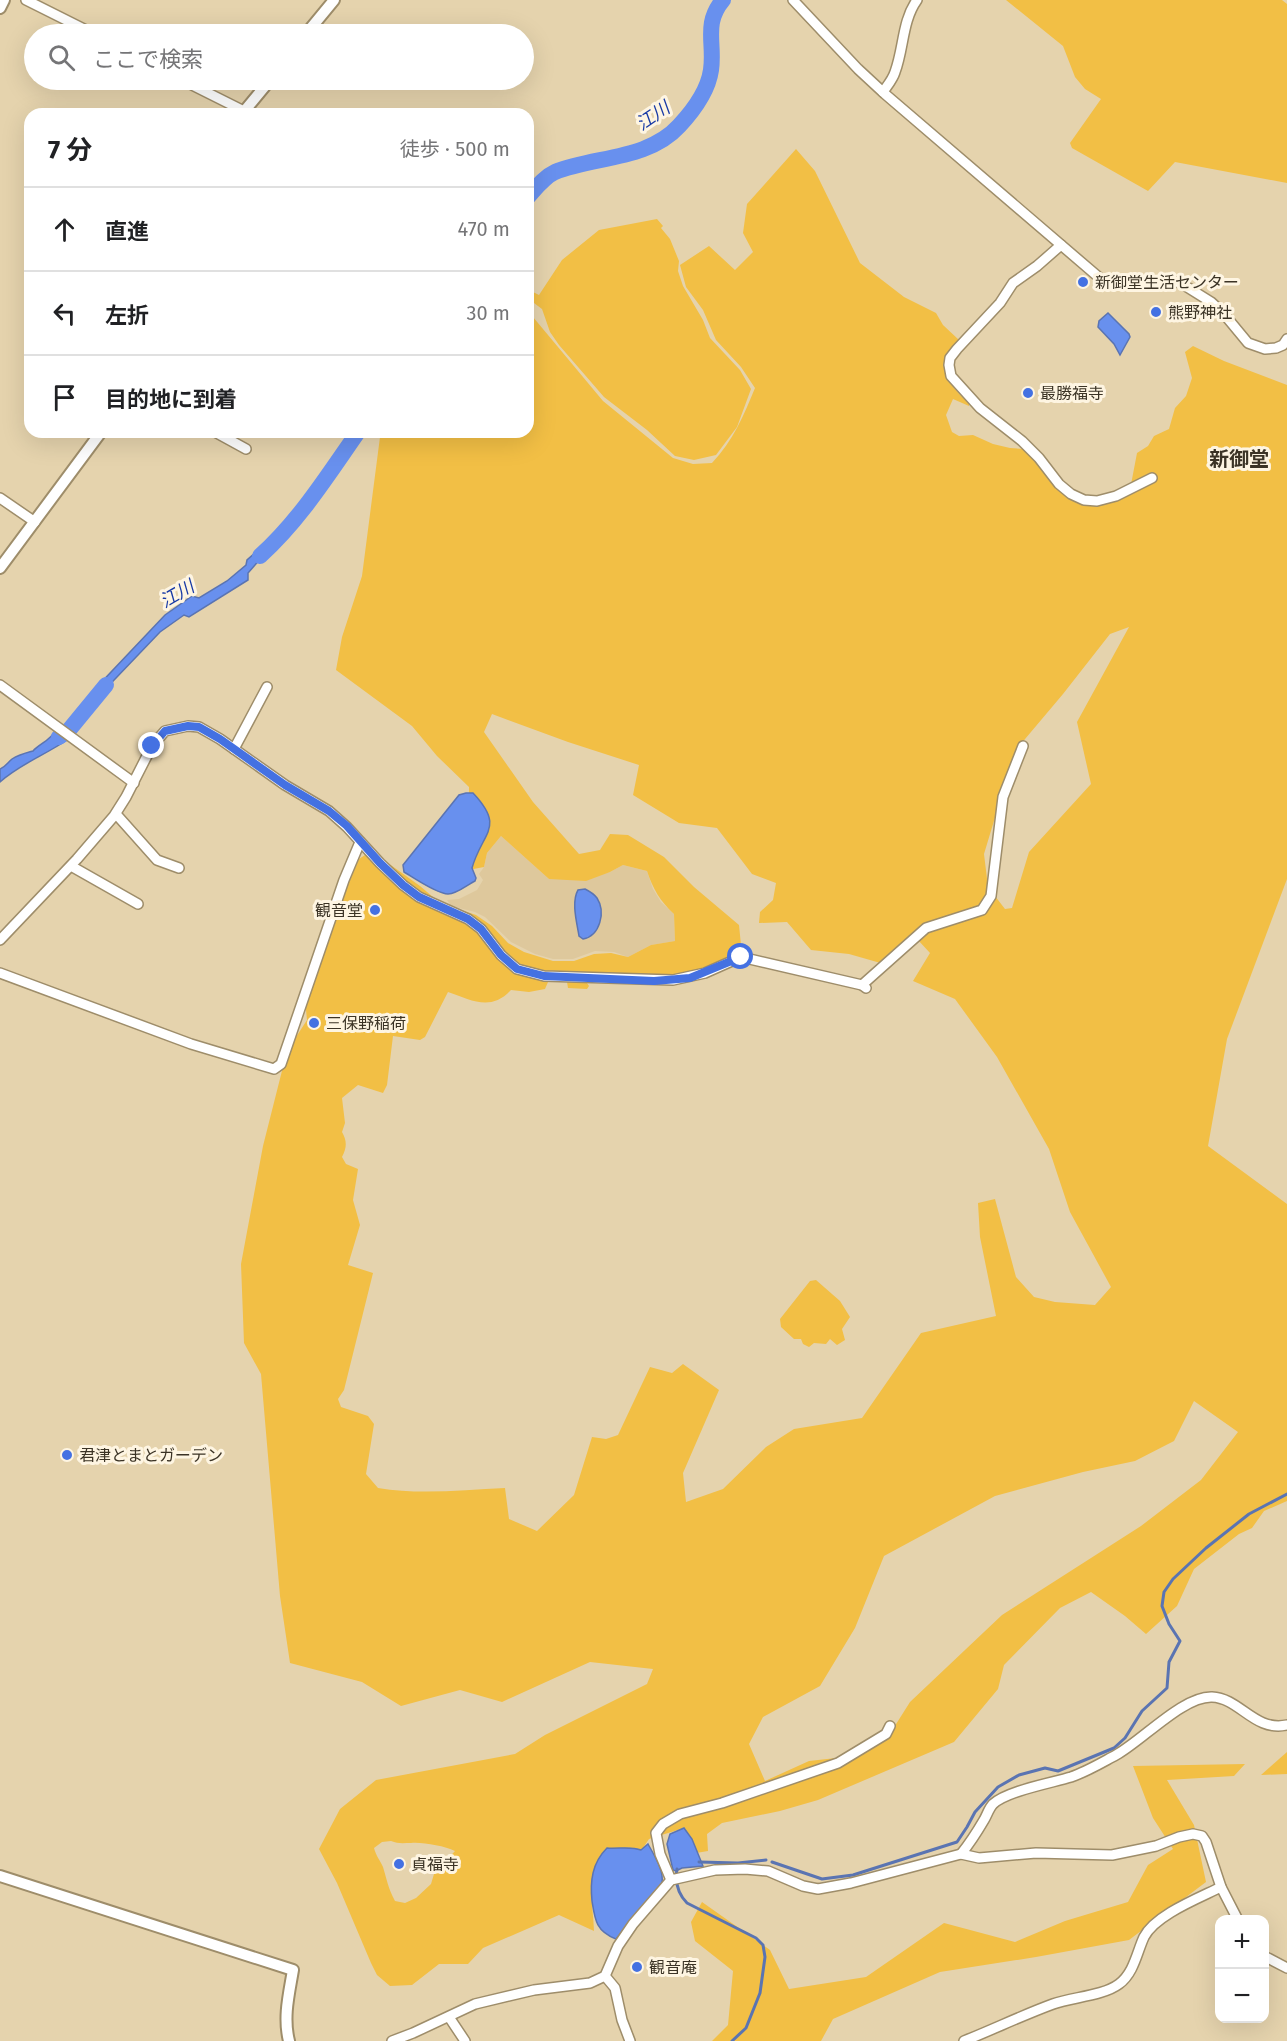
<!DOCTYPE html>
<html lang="ja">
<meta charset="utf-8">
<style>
body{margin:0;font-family:"Fira Sans","Noto Sans JP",sans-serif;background:#f2f2f2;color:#202124}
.controls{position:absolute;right:18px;bottom:18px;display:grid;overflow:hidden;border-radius:12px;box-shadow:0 6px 24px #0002}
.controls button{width:54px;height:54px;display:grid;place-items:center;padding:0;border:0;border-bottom:2px solid #e0e0e0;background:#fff;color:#202124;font:30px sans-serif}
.stop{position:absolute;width:18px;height:18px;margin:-14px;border:4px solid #4471e2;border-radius:50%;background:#fff}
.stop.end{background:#4471e2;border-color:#fff;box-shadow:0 2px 6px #0008}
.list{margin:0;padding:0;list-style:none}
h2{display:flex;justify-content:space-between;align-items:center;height:78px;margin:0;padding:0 24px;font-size:26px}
h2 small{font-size:20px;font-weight:400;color:#757577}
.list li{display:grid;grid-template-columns:39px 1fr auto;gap:18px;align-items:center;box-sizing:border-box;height:84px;padding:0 24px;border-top:2px solid #e0e0e0}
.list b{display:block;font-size:22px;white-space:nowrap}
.list em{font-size:20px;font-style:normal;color:#757577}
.icon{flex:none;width:33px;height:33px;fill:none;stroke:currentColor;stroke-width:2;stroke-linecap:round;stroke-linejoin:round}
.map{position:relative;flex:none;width:1287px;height:2041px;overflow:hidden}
.search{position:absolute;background:#fff;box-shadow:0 6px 24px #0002;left:24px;top:24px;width:510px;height:66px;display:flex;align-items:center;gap:15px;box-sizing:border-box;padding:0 21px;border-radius:33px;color:#757577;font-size:22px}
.panel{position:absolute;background:#fff;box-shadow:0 6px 24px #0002;left:24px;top:108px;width:510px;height:330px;border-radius:18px}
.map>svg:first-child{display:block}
.built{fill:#dec89c}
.green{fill:#f2bf45;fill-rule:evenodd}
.water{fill:#6890ee;stroke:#5a74b2;stroke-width:1.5}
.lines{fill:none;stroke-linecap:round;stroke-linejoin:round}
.stream{stroke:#5a74b2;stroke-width:3}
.river{stroke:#6890ee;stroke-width:16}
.minor-casing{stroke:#9e8d6a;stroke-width:12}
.tertiary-casing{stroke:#9e8d6a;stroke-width:14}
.minor{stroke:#fff;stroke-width:9}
.tertiary{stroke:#fff;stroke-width:10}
.route{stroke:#4471e2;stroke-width:8}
.poi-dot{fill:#4471e2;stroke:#fef5e2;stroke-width:2}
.labels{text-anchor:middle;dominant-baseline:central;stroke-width:6;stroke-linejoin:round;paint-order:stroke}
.poi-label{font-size:16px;fill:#3b3325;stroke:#fef5e2;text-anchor:start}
.water-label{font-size:18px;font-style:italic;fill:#193ba6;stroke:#fef5e2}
.quarter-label{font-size:20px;font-weight:bold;fill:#3b3325;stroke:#fef5e2}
</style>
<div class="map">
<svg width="1287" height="2041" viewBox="0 0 1287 2041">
<rect width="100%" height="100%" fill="#e5d3ad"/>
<polygon class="built" points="501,836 549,879 610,872 623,865 647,871 653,889 661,902 674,914 675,941 651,945 628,957 614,952 595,951 573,959 553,959 535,954 511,942 485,917 475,912 451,906 447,900 459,899 477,890 483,880 479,874 484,867 487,853"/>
<g class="green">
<polygon points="1006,0 1282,0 1287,4 1287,183 1175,162 1148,191 1072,148 1070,143 1101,99 1085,89 1075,77 1063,46"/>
<path d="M796,149L815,171L860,263L904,297L936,313L943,325L959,340C937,372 944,378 969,404V406L953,399L946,415L952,432L959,436L973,435L993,444L1010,448L1040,450C1039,462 1042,467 1048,476C1070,509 1096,503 1129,495L1137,453L1148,446L1154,436L1169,429L1175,408L1186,396L1192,378L1185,352L1193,346L1224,361L1287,385V879L1227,1039L1208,1146L1287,1204V1501L1264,1511L1252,1528L1239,1534L1194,1569L1177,1606L1146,1634L1125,1616L1091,1592L1060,1608L1004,1665L998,1689L954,1742L818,1800L780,1811L722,1823L707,1834L708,1851L696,1853L684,1828L649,1839L641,1851C631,1846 618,1849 607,1848C584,1871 593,1901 594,1931L559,1915L483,1948L468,1964H439L412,1985L390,1986L377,1975L371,1963L337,1883L319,1849L340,1809L376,1780L515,1754L545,1735L647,1684L653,1669L590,1662L502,1702L460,1690L401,1706L362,1682L290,1663L280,1596L261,1374L244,1343L241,1264L263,1146L287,1051L307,1020L305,999L337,910L359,859L365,855L381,858L420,886L440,903L476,915L492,926L508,943L524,952L553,961H574L594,954L611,953L628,957L651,945L675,941L674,914C660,901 653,889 647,871L623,865L610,872L586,881L549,879L501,836L487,853L484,867L468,870L469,787L437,756L412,726L336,670L342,637L362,576L380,437L383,432H528V311L603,401L673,458L693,464L712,463C733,441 744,415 755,388L741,367L716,340L703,310L686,287L680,265L709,246L735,270L753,252L743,233L747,204ZM1129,627L1077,722L1091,784L1029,852L1012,908L1005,909L988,887L984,854L1015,751L1063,694L1110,634ZM492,714L568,742L639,765L633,795L679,823L717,828L752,874L776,883L773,900L760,912L759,923L787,922L811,950L849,954L891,966L918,940L930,953L913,981L955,999L997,1057L1049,1149L1070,1212L1111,1287L1095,1305L1055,1302L1034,1297L1016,1277L995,1199L978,1203L980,1237L996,1316L921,1333L862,1418L794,1429L766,1447L723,1489L686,1502L683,1473L719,1390L683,1364L672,1373L650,1367L618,1435L606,1439L592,1437L574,1495L537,1531L509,1519L505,1488C463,1490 419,1495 378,1488L366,1474L374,1424L368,1416L341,1407L338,1399L344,1390L373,1273L348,1265L360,1225L353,1200L358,1169L346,1164L342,1157C347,1147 347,1141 342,1132L345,1123L342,1098L358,1085L383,1093L387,1085L393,1036L420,1040L425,1037L448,992C471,1000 491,1012 511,990L529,992L545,989L551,975L570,974L567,982L568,988L587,989L589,986L587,983L590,974L627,976L637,974L656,979L697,980L742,955L739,925L694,887L664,857L628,835L610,834L600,850L579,854L533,802L484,732ZM1194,1401L1238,1432L1201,1480L1141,1526L1002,1615L910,1702L886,1740L845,1757L809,1761L765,1781L749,1744L763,1717L820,1686L855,1628L884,1556L995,1496L1083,1472L1135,1461L1174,1441ZM391,1841C398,1844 403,1843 411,1843C423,1842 444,1846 455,1851L434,1874L431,1884L416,1898L405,1903L395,1901C388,1888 387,1880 383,1867C380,1860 376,1856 374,1848L382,1842Z"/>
<polygon points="657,219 663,226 661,228 670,239 679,261 678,271 683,286 703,320 710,338 740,370 751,389 737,427 716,455 694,460 675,456 647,430 604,397 559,345 550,332 542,309 530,300 533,292 539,295 562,260 599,230"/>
<polygon points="816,1280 840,1301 850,1317 842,1329 845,1340 837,1345 830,1339 826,1344 814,1343 809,1347 803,1344 801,1339 794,1339 781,1327 780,1319 810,1281"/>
<polygon points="1287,1752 1287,1774 1261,1775"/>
<polygon points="1245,1764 1234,1776 1167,1780 1194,1825 1206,1882 1129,1940 1036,1957 940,1972 833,2019 821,2041 712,2041 728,2025 733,1971 695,1941 691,1922 702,1902 770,1950 789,1989 866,1977 944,1923 1015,1942 1065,1921 1128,1902 1148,1865 1173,1849 1153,1818 1133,1766"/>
</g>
<g class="water">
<polygon points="1108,313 1129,334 1130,337 1120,355 1114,344 1098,327 1099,321"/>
<polygon points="275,542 248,573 248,580 189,617 184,615 160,632 94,701 92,701 90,696 94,690 165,615 192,596 199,598 227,581 246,565 247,560 266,543 269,545"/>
<path d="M55,731L67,740C45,755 20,764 0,782V769C7,766 7,763 12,759C18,755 26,753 33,751C39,744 51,740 55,731Z"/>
<path d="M466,793H473C506,828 482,832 472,868L476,878L475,881C467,885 457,894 448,894C437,894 414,878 404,872L403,865L459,795Z"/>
<path d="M585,889C589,891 594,894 597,898C606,912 600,936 583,939L579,936C577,923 571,902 578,890Z"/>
<polygon points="684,1828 692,1839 703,1866 682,1868 676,1871 673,1870 667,1844 670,1834"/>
<path d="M648,1844C654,1855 664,1870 662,1883L616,1939C596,1931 595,1920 592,1901C590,1881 592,1863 607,1848C618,1849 631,1846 641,1850Z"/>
</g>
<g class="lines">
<g class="stream">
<polyline points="699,1862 738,1863 766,1860"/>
<polyline points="772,1862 822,1879 853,1875 957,1842 967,1827 975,1812 998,1787 1019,1775 1045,1768 1058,1771 1114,1748 1125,1738 1142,1711 1167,1688 1169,1662 1180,1641 1169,1624 1162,1606 1164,1592 1173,1579 1206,1548 1249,1514 1287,1494"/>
<path d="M677,1869C675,1882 677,1893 687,1903L756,1938L763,1945L765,1957L760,1993L746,2028L732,2041"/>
</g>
<g class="river">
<path d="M528,197C536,188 544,177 555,172C595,156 648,160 679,126C693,111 708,91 711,70C715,43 703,24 723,0"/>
<path d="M260,556C299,521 328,475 358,432"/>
<polyline points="59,737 69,730 106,685"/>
</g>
<defs>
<g id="minor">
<polyline points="26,0 94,34"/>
<polyline points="793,0 858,69 885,94 1102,280 1106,283 1147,284 1179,282 1211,302 1224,314 1248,343 1265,349 1276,348 1283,345 1287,339"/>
<polyline points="182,80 244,111"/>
<path d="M883,92C887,86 893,79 895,72C904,48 902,21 917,0"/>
<polyline points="1061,245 1037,266 1013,283 1000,303 957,349 950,358 949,365 951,376 980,408 1022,441 1039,458 1059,484 1071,494 1084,500 1097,501 1116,496 1152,478"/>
<polyline points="215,432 246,449"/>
<polyline points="0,498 35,522"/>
<polyline points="0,685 134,783"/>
<polyline points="234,749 267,687"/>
<polyline points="116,814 157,860 179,868"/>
<polyline points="71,866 138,904"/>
<polyline points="0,940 77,859 114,816 126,797 152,746 165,731 188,726 199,727 220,739 285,785 329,811 347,827 380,863 403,885 419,897 468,919 481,929 501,955 517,969 544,976 673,980 705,973 741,957 862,985 866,988"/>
<polyline points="0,973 191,1044 274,1069 281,1064 344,880 360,842"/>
<polyline points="862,985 926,928 982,910 991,896 1003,797 1023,746"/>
<path d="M961,1854C970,1843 977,1832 984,1820C987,1815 989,1808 993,1804C1007,1791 1051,1783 1071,1777C1086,1772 1101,1763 1116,1755C1143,1740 1183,1696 1212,1697C1240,1698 1254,1732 1287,1725"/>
<polyline points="671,1880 660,1854 656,1833 663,1824 680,1814 722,1803 838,1763 886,1734 890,1726"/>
<polyline points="1264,1956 1287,1968"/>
<polyline points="605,1976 615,1988 622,2020 630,2041"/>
<polyline points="449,2017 465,2041"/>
<polyline points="392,2041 413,2033 475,2004 534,1990 590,1983 605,1976 618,1946 633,1924 671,1880 715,1870 745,1869 768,1871 803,1886 818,1889 851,1883 961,1854 979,1858 1036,1853 1112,1855 1156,1846 1179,1837 1193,1834 1202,1836 1206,1842 1221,1887 1238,1920"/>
<path d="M964,2041C994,2029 1023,2015 1053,2004C1072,1997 1103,1996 1119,1984C1134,1973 1137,1952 1144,1937C1155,1915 1199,1898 1221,1887"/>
</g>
<g id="tertiary">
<polyline points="0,8 4,0"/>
<polyline points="306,34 334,0"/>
<polyline points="242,114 270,80"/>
<polyline points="0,568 101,432"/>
<path d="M0,1876L293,1970C289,1994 283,2017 289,2041"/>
</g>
</defs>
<use href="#minor" class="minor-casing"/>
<use href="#tertiary" class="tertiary-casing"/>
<use href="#minor" class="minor"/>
<use href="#tertiary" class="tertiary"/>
</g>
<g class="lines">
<polyline class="route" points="152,746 165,731 188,726 199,727 220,739 285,785 329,811 347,826 380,863 403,885 419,897 468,919 481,929 501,955 517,969 544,976 654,981 690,978 741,957"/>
</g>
<g class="poi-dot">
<circle cx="1083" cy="282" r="6"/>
<circle cx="1156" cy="312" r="6"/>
<circle cx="1028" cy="393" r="6"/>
<circle cx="375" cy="910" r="6"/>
<circle cx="314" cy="1023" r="6"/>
<circle cx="67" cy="1455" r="6"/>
<circle cx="399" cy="1864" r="6"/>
<circle cx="637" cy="1967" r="6"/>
</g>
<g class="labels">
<g class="poi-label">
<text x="1095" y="282">新御堂生活センター</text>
<text x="1168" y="312">熊野神社</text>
<text x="1040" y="393">最勝福寺</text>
<text x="363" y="910" text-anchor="end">観音堂</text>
<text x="326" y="1023">三保野稲荷</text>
<text x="79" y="1455">君津とまとガーデン</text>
<text x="411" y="1864">貞福寺</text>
<text x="649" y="1967">観音庵</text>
</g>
<g class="water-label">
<text transform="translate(653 116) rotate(-34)">江川</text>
<text transform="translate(177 594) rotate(-30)">江川</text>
</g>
<g class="quarter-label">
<text x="1239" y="459">新御堂</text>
</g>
</g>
</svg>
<div class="controls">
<button>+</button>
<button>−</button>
</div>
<div class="stop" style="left:741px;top:957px"></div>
<div class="stop end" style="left:152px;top:746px"></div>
<div class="search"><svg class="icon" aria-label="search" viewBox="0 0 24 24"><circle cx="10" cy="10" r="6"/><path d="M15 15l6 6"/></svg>ここで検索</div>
<section class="panel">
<h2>7 分<small>徒歩 · 500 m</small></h2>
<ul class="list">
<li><svg class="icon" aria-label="ahead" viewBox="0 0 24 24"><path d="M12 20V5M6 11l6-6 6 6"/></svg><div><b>直進</b></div><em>470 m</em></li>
<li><svg class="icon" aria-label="left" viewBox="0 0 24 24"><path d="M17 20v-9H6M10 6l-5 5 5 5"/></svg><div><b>左折</b></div><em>30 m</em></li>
<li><svg class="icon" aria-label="arrive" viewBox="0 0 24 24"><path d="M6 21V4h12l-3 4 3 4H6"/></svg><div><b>目的地に到着</b></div></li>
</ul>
</section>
</div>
